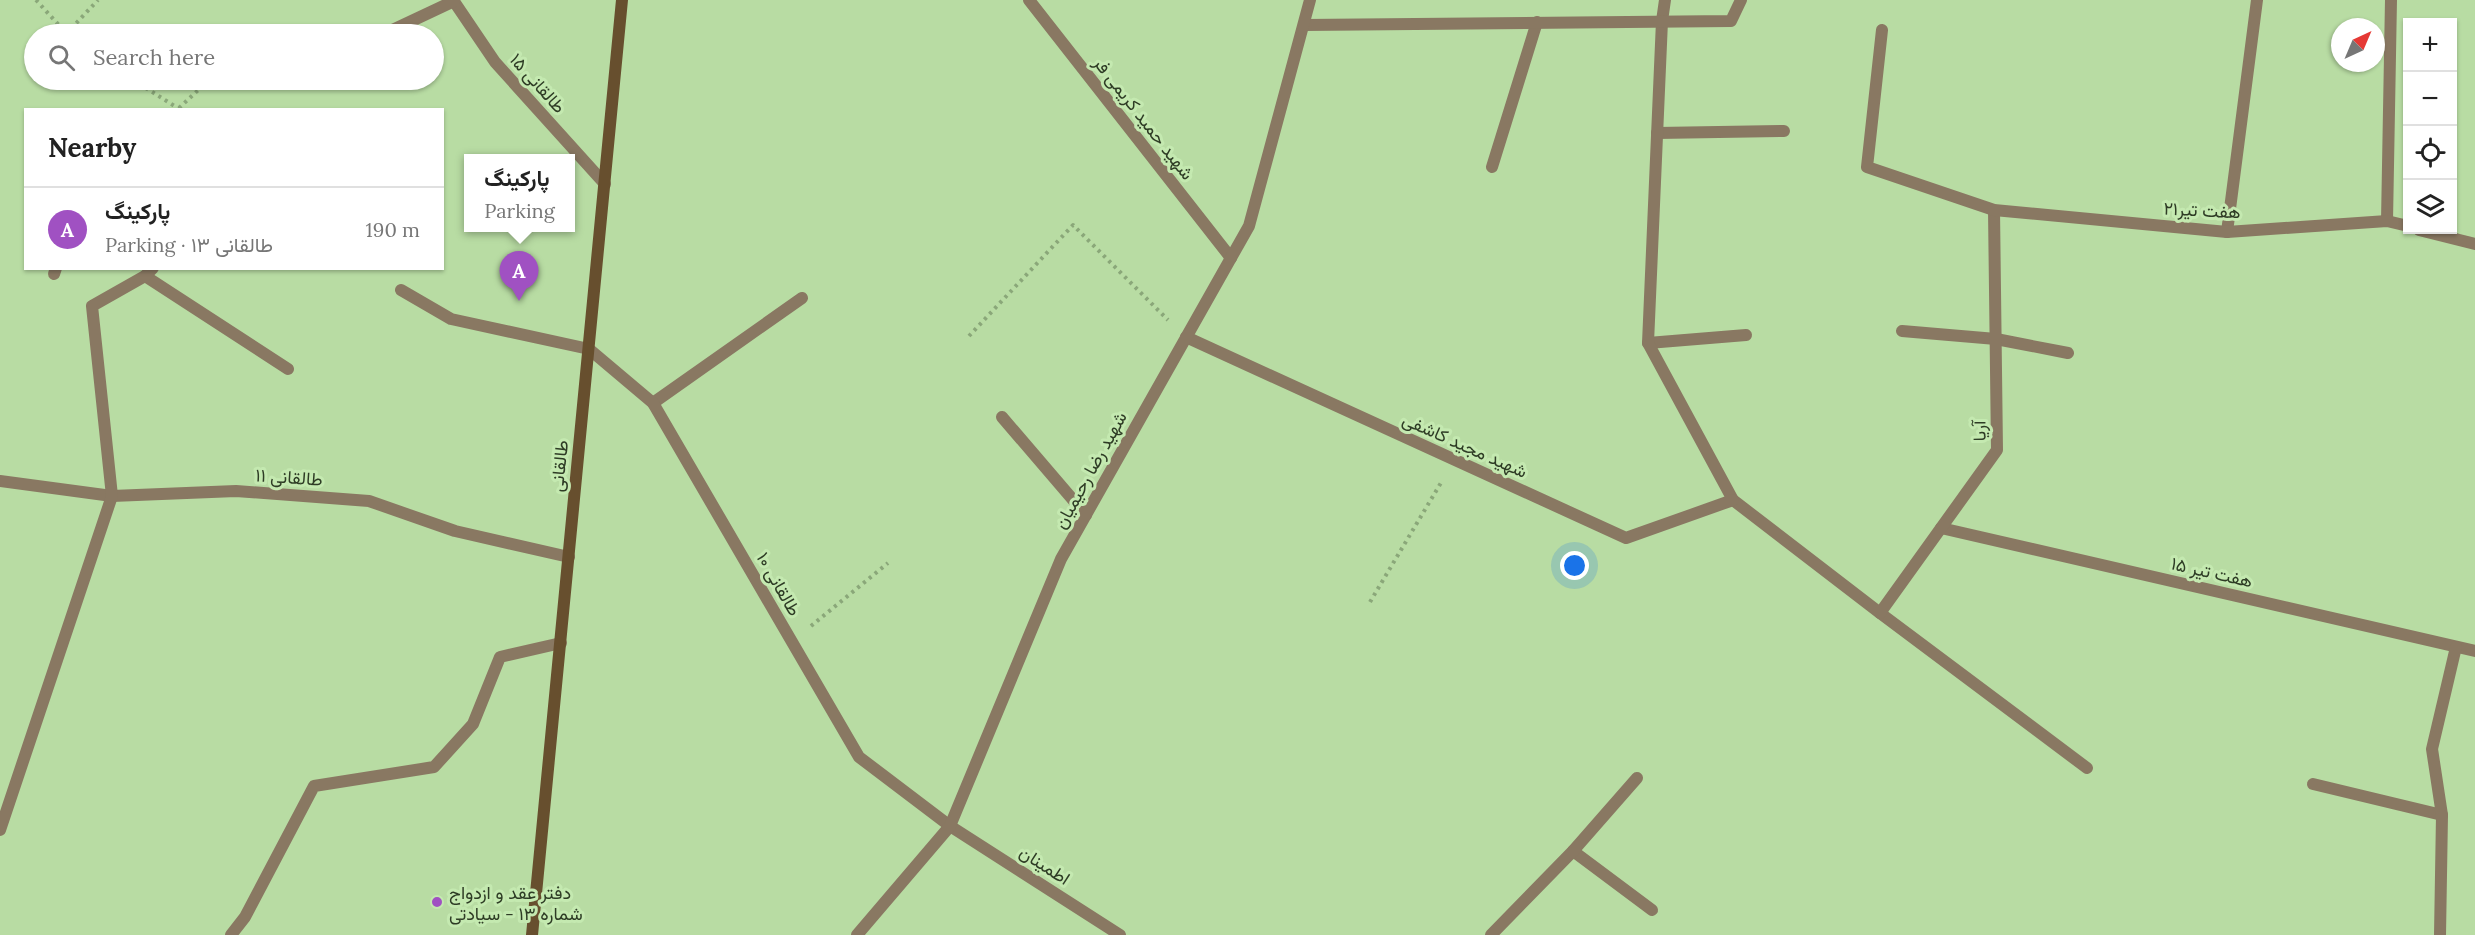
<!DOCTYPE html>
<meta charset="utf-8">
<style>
body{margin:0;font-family:Lora,Vazirmatn,serif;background:#f2f2f2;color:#222}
.controls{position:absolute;right:18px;top:18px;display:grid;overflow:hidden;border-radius:0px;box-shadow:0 2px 4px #0004}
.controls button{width:54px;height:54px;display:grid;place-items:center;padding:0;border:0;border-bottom:2px solid #e0e0e0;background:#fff;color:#222;font:30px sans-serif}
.compass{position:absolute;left:2331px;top:18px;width:54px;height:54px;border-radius:50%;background:#fff;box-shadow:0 2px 4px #0004;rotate:44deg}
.you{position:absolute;left:1575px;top:566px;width:21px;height:21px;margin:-15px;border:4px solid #fff;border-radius:50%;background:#1a73e8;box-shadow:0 0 0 9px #1a73e833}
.badge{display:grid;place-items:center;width:39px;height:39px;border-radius:50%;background:#a051c2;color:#fff;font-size:20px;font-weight:700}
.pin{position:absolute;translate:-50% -50px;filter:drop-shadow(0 2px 3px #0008)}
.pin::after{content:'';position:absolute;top:32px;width:21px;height:18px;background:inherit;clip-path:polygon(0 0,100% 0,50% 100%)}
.popup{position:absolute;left:464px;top:154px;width:111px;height:78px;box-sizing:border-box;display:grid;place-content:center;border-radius:0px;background:#fff;filter:drop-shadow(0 2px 4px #0005);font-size:20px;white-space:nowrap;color:#767676}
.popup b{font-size:22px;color:#222}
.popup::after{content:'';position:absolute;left:50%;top:100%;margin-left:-12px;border:12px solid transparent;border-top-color:#fff}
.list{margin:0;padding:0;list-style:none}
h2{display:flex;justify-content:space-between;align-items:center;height:78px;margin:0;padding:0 24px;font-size:26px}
h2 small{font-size:20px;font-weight:400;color:#767676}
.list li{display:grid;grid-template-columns:39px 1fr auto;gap:18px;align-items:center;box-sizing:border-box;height:84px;padding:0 24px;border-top:2px solid #e0e0e0}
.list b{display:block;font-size:22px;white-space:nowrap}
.list p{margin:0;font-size:20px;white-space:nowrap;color:#767676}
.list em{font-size:20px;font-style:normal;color:#767676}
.icon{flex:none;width:33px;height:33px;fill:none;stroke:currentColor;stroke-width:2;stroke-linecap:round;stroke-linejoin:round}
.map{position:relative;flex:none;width:2475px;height:935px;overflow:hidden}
.search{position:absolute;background:#fff;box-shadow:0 2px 4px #0004;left:24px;top:24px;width:420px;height:66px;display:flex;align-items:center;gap:15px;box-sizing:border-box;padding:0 21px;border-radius:33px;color:#767676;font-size:22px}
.panel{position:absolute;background:#fff;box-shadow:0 2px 4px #0004;left:24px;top:108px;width:420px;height:162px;border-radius:0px}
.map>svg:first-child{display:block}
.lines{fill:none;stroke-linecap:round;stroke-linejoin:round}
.path{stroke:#8aa779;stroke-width:4;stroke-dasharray:3 4.5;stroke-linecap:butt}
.lane{stroke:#897862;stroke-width:12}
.street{stroke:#897862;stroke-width:12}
.secondary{stroke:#674f2e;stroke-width:12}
.poi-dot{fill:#a051c2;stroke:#c4e9b0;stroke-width:2}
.labels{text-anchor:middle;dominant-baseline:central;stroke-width:6;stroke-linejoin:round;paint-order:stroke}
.street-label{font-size:18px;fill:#2e3c25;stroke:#c4e9b0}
.poi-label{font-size:18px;fill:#2e3c25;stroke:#c4e9b0;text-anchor:start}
</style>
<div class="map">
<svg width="2475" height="935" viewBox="0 0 2475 935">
<rect width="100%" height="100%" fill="#b8dca3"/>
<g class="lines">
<g class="path">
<polyline points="36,0 67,34"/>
<polyline points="66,34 98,0"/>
<polyline points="256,34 260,30 287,34"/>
<polyline points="133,80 181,110"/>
<polyline points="179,108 209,80"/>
<polyline points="969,336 1073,225 1168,320"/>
<polyline points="1370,602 1442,481"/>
<polyline points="811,626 888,563"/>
</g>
<g class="lane">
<polyline points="453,0 495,62 605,184"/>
<polyline points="1662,21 1665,0"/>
<polyline points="1657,133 1784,131"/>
<polyline points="1492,167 1537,22"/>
<polyline points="2387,221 2391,0"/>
<polyline points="2227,232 2257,0"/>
<polyline points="145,276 288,369"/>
<polyline points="1902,331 1996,339 2068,353"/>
<polyline points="1648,343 1746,335"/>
<polyline points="653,403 802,298"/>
<polyline points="1002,417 1086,515"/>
<polyline points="1941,528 2475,651"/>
<polyline points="1880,613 2087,768"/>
<polyline points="2313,784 2442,815"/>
<polyline points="1573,851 1652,910"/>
<polyline points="2440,935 2442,815 2432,749 2456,647"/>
</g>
<g class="street">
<polyline points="1029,0 1231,258"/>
<polyline points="1662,21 1648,343 1733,500 1880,613 1997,450 1994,210"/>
<polyline points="1304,25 1731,21 1741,0"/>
<polyline points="1882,30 1867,167 1994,210 2227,232 2387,221 2408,226"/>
<polyline points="384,34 454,1"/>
<polyline points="2419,230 2475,244"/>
<polyline points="54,274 56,268"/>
<polyline points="401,290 451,319 589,349 653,403 859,757 950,826 1120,935"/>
<polyline points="1186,337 1626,538 1733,500"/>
<polyline points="0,481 112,496 236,491 369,501 455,531 569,557"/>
<polyline points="0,830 112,496 92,306 145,276 153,268"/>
<polyline points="231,935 245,917 314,786 434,767 473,724 500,657 561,643"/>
<polyline points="857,935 950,826 1061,559 1249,226 1310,0"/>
<polyline points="1491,935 1573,851 1637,778"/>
</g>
<polyline class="secondary" points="532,935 622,0"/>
</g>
<circle class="poi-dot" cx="437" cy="902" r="6"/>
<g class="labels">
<g class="street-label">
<text transform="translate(538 83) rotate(48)">طالقانی ۱۵</text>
<text transform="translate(1144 118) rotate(52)">شهید حمید کریمی فر</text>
<text transform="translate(2202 210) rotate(3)">هفت تیر۲۱</text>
<text transform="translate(1979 431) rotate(-91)">آریا</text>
<text transform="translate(1465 445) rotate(24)">شهید مجید کاشفی</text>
<text transform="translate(559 466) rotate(-84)">طالقانی</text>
<text transform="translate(1090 470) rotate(-61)">شهید رضا رحیمیان</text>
<text transform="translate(289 477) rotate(4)">طالقانی ۱۱</text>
<text transform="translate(2212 572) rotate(13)">هفت تیر ۱۵</text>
<text transform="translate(779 584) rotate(60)">طالقانی ۱۰</text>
<text transform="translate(1045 865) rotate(33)">اطمینان</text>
</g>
<g class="poi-label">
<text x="449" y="892">دفتر عقد و ازدواج<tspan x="449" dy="21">شماره ۱۳ - سیادتی</tspan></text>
</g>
</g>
</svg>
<div class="controls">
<button>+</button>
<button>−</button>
<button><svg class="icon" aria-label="locate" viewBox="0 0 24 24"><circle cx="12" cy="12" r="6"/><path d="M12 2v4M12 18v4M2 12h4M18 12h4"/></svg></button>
<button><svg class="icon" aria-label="layers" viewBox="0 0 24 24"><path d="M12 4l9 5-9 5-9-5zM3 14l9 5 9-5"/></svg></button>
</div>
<svg class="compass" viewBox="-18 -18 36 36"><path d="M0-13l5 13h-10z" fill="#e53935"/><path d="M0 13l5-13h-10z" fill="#767676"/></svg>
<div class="you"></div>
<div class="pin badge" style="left:519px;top:301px">A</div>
<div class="popup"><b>پارکینگ</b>Parking</div>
<div class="search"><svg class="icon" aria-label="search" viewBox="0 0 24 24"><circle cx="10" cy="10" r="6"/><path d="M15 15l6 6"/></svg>Search here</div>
<section class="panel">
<h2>Nearby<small></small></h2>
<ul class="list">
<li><span class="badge">A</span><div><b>پارکینگ</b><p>Parking · طالقانی ۱۳</p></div><em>190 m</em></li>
</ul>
</section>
</div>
